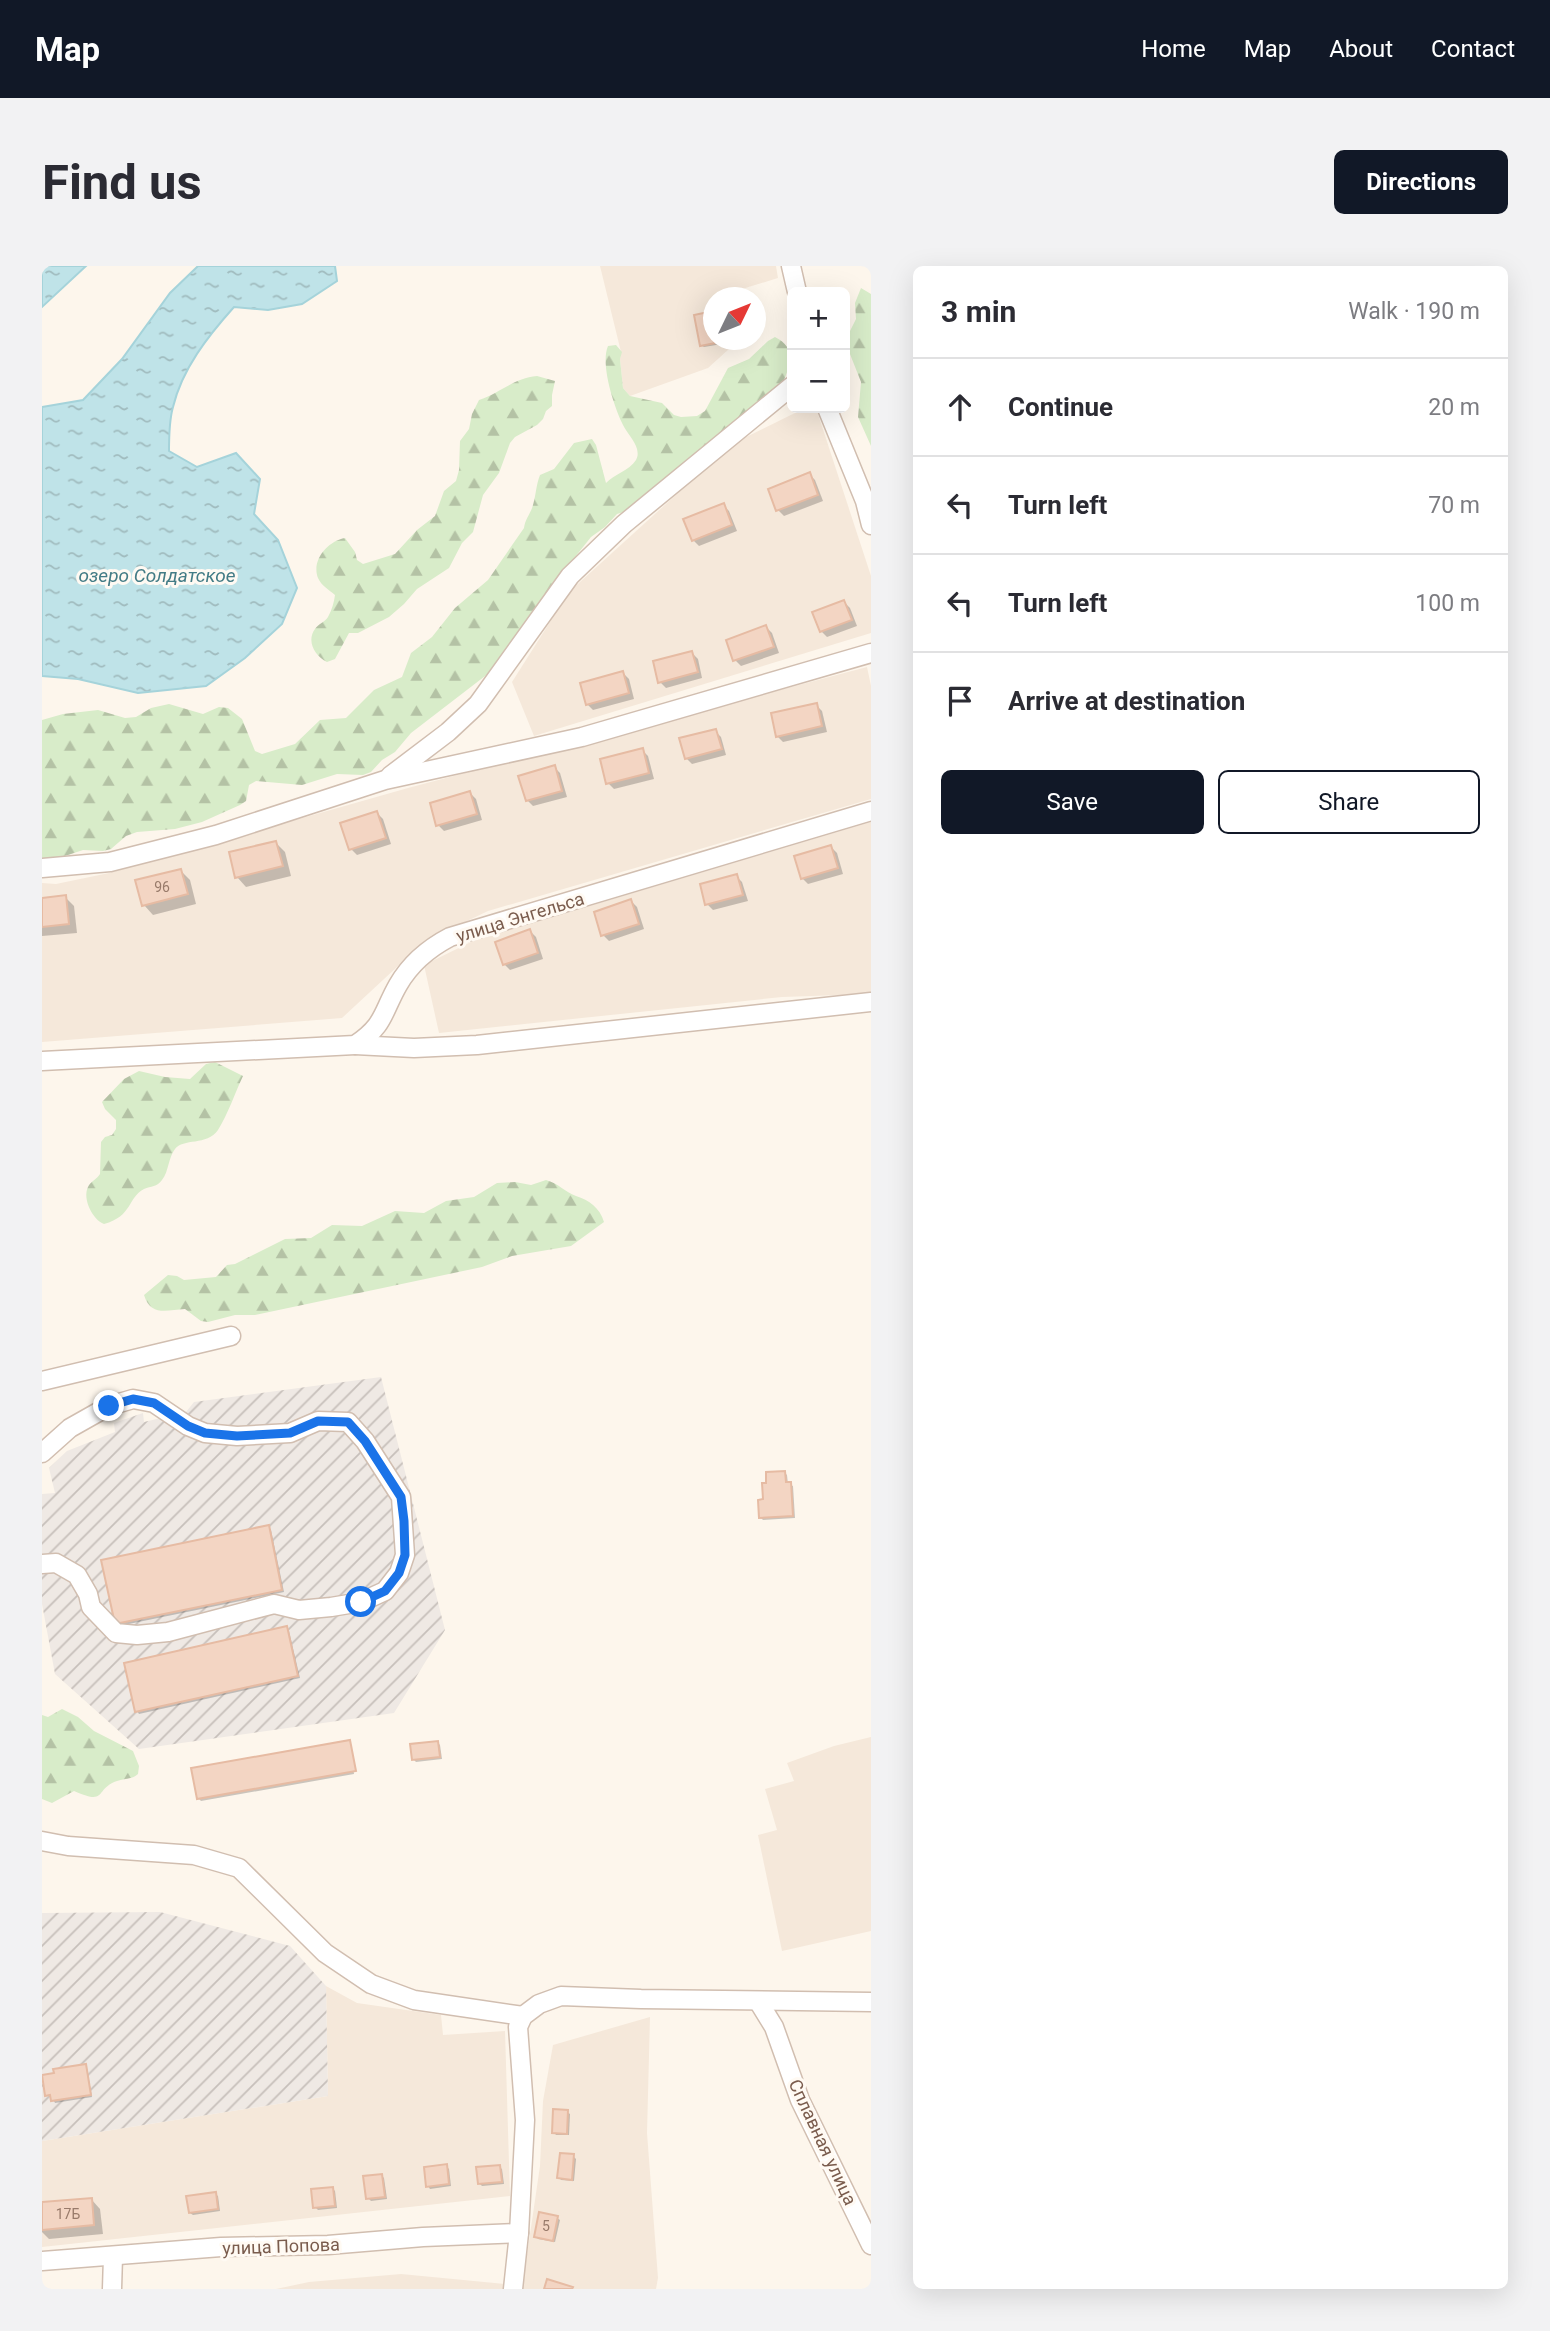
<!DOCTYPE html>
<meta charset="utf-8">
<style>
body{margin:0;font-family:Roboto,sans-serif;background:#f2f2f3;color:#2b2b33}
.controls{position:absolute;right:21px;top:21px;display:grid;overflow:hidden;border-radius:10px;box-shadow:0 7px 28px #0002}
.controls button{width:63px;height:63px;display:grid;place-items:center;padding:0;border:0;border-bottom:2px solid #e1e1e2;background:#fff;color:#2b2b33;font:35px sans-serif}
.compass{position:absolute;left:661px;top:21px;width:63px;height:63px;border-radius:50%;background:#fff;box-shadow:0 7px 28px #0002;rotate:47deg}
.stop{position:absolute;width:21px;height:21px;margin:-16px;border:5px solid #1a73e8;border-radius:50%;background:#fff}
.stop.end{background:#1a73e8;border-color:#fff;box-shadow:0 2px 7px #0008}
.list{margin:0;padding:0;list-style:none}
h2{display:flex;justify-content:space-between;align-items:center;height:91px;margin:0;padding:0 28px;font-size:30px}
h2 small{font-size:23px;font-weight:400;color:#7c7c81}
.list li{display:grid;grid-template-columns:46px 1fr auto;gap:21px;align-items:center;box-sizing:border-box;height:98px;padding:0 28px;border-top:2px solid #e1e1e2}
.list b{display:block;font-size:26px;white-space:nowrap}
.list em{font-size:23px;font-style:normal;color:#7c7c81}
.actions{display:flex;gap:14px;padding:21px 28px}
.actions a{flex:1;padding:16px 0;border:2px solid #111827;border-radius:10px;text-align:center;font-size:24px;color:#111827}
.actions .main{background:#111827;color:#fff}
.icon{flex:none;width:38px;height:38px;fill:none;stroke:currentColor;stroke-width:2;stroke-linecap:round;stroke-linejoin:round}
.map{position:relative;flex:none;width:829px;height:2023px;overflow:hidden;border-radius:10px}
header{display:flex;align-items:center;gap:42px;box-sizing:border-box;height:98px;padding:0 35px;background:#111827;color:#fff}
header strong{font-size:33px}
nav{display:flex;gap:38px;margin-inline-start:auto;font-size:24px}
.intro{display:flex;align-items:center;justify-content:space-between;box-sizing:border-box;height:168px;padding:0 42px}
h1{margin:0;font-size:49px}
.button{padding:18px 32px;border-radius:10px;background:#111827;color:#fff;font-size:24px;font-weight:700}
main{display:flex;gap:42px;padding:0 42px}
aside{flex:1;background:#fff;border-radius:10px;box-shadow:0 7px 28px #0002}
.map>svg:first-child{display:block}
.residential{fill:#f5e8da}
.industrial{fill:url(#industrial-furrows)}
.forest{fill:url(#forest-firs)}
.water{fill:url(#water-ripples);stroke:#a5d3da;stroke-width:2}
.shadow{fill:#0003}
.building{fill:#f3d5c3;stroke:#e6bba3;stroke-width:2}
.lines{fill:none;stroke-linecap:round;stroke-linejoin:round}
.minor-casing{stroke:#d1beb0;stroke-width:21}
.minor{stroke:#fff;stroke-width:18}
.route{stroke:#1a73e8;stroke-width:9}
.labels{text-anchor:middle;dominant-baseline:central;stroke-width:6;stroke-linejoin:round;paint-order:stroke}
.number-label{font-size:14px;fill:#987a6a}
.street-label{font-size:18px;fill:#7a5c4d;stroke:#fffaf3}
.water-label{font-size:19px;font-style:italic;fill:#437c86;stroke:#fffaf3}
</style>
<header>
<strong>Map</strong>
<nav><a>Home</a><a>Map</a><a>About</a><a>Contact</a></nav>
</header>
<div class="intro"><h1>Find us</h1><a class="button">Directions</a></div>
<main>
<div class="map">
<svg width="829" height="2023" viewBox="0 0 829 2023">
<defs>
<pattern id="industrial-furrows" width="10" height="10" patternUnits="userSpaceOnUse" patternTransform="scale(1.75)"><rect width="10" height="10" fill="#efe9e4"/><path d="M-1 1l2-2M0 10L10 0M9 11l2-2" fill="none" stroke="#c7c0bb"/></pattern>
<pattern id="forest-firs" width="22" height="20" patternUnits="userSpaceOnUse" patternTransform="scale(1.75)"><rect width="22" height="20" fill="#d8ecc9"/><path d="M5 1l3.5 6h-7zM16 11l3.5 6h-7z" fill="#b4c2a5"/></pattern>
<pattern id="water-ripples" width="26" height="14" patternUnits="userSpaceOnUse" patternTransform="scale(1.75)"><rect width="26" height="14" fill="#bfe3e8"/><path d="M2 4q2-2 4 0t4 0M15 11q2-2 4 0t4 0" fill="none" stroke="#a0bbbe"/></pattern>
</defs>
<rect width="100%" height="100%" fill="#fdf6ec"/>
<g class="residential">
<polygon points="558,0 734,0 736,12 687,27 688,31 671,32 671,74 697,74 666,102 588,130 581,122 578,93 579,86"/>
<polygon points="763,142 774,142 829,310 829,367 492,470 470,416 527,326 690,178"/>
<polygon points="825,401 829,420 829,533 446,645 383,675 300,752 0,776 0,617 14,618 67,607 366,522"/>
<polygon points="829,556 829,728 740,731 397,767 382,699 433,674"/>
<polygon points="829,1471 829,1665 740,1685 716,1569 735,1564 723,1523 752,1515 745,1497 792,1480"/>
<polygon points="284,1720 315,1737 399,1749 401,1769 463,1765 468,1930 0,1981 0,1875 286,1830"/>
<polygon points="608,1751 605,1867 616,2012 614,2023 480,2023 498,1900 501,1835 511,1779"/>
<polygon points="359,2008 463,2018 461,2023 234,2023 267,2016"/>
</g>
<g class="industrial">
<polygon points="339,1111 403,1364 352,1447 97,1483 13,1408 0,1338 0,1228 13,1227 7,1202 25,1185 73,1166 72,1157 101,1147 102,1156 144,1146 152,1136"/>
<polygon points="118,1646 248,1680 284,1720 286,1830 0,1875 0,1647"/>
</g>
<g class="forest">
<polygon points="819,22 829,28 829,180 816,151 819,116 806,83 807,67 814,53 813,37"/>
<path d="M733,71C757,83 747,102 739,121L598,241L575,248L563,261L549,271L502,330L483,366L464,383L447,407L369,467L353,486L340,494L329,506L321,509L295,508L260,519L214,515L207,519L204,535L198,539L160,556L133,563L95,566L84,570L69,583L61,585L41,584L17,592L0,593V454L21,448L56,444L83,452L94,451L109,442L127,438L161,448L177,441L186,442L200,453L213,485L220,488L253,478L278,454L304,452L332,424L360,411L369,387L390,371L413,342L446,314L482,262C483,253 489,247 491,239C494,229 494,219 498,209L512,203L532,177L550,173L554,179L564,217C572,208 587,205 594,194C596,190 596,188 595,183C593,175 585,167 581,159C572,141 558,98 566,80L574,79L580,86L578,93L581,122L588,130L620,137L632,149L639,151L655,150L663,145L686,102L707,93L726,75Z"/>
<path d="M495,110L513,115L510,129V140L504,145L501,153L495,159L473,171L468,177L457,207L441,229L431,266L420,277L407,302L375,323L362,338L347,351L316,367H307L293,393L285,396C273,390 264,375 273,363C276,358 283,356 286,351C290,344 292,336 293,329C287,324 279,319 276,312C269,294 286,275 303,272L313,286L315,294L321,298L353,288L375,264L393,250L402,225L414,215L417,204L418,175L427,163L430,148L437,134C458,127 472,112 495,110Z"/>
<path d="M173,796L201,810C193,827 186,848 176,864C165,880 141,872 133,883C126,892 127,905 120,914C115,921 109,920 102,923C85,932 91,950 62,958C51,954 40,933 46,921C48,916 55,913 58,908L59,876L63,871L70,869L74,863V854L63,843L60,836L82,813L97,805L123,811L148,813L164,798Z"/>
<path d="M504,914C516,917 523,926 534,930C547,934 558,942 562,956L529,980L470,990L440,1001L213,1049H193L166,1056L159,1055L143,1043C125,1044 109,1051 102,1029L126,1009L135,1010L142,1014L174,1011L185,999L193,998L243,973L269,972L290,959L320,960L353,945L382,947L404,935L432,931L455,917L473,916L489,919Z"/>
<path d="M20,1443L36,1451L52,1465L91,1485L97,1500L96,1508C89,1514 83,1512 75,1515C52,1523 66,1540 32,1525L10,1537L0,1533V1449L6,1451Z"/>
</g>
<g class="water">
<polygon points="0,0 44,0 0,41"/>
<path d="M156,0H293L295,15L260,38L226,44L192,41C166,70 140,103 131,141C127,155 127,171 127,185L155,201L194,187L218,213L212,248L236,274L255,322L240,358L203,392L164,420L96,427L36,413L0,410V141L41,134L80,93L128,27Z"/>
</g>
<g class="shadow">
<polygon points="671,47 671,74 685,74 686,77 662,81 659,79 654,51"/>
<polygon points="767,208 773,214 781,235 742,250 736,244"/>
<polygon points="681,239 687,245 695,265 657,280 651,274 643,254"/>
<polygon points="802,336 808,342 815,360 785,371 779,365"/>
<polygon points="724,361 730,367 737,387 699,400 693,394"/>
<polygon points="650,387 656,393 660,412 624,422 618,416"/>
<polygon points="581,407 587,413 592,433 551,444 545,438"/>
<polygon points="774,439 780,445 785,466 741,476 735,470"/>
<polygon points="673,465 679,471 684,489 650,498 644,492"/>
<polygon points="600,484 606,490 612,513 572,523 566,517"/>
<polygon points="512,501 518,507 525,531 491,540 485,534"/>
<polygon points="428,527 434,533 440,554 402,565 396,559"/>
<polygon points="335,547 341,553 349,578 315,589 309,583 300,558"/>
<polygon points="234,577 243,586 249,610 204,621 195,611"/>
<polygon points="789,581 795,587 801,608 766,618 760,612"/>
<polygon points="138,604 148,614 154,638 111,649 102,639"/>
<polygon points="694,610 700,616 706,635 671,644 665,638"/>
<polygon points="23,631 32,640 35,667 0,670 0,633"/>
<polygon points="589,635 595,641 602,663 567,675 561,669"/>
<polygon points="488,665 494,671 501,693 468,704 462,698"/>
<polygon points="742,1206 745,1209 746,1218 751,1220 753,1252 721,1254 719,1252 726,1219"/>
<polygon points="226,1261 229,1264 242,1326 77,1360 74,1358"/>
<polygon points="244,1362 247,1365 258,1412 97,1448 95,1445"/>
<polygon points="307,1476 312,1508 159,1535 156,1532"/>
<polygon points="396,1477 398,1479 400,1493 374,1496 372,1494"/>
<polygon points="43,1799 45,1802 50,1831 13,1837 10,1831 4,1829"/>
<polygon points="525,1846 528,1848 527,1869 514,1869 512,1866"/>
<polygon points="531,1890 534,1893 532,1915 519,1914 517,1911"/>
<polygon points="404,1900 407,1903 409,1920 388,1923 386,1920"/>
<polygon points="457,1901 460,1903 462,1918 440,1920 438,1918"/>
<polygon points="339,1909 342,1912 345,1933 329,1935 326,1932"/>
<polygon points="291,1923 293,1925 295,1942 276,1944 273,1941"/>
<polygon points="173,1928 176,1930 178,1945 151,1949 148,1947"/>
<polygon points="49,1933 58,1943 61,1968 7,1973 0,1966 0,1938"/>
<polygon points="515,1952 518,1954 513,1976 496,1973 494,1970"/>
</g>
<g class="building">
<polygon points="671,45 671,74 684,75 658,80 652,49"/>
<polygon points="768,206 776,229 734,245 726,223"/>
<polygon points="682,237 690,259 650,275 641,253"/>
<polygon points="802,334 810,354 778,366 770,346"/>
<polygon points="724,359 732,381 691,395 684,374"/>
<polygon points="650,385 656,406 616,417 611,395"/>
<polygon points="581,405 587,427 544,439 538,417"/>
<polygon points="775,437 780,460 734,471 729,447"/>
<polygon points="674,463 680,483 643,493 637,472"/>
<polygon points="601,482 607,507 564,518 558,493"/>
<polygon points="513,499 520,525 484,535 476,510"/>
<polygon points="428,525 435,548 394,560 388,537"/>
<polygon points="335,545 344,572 307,584 298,557"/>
<polygon points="234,575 241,600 193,612 187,586"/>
<polygon points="789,579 796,602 759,613 752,590"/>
<polygon points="139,603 146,628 100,640 93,614"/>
<polygon points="695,608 701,629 663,639 658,618"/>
<polygon points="24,629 27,658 0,661 0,632"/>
<polygon points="589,633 597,658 559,670 552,646"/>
<polygon points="488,663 496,687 461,699 453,676"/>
<polygon points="743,1205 744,1216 749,1216 751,1250 717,1252 716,1234 721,1233 720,1217 724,1217 724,1206"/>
<polygon points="227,1259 240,1324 73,1358 59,1294"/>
<polygon points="245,1360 256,1410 93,1446 82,1397"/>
<polygon points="308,1474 314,1505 155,1533 149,1502"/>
<polygon points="396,1475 398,1491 370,1494 368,1478"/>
<polygon points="44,1798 49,1829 9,1835 8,1829 3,1830 0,1809 12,1807 11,1803"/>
<polygon points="511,1843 526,1844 525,1868 510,1867"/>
<polygon points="518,1887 532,1888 530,1914 515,1912"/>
<polygon points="405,1898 407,1918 384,1921 382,1901"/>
<polygon points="458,1899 460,1916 436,1918 434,1901"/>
<polygon points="340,1908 343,1931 324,1933 321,1910"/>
<polygon points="291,1921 293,1940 271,1942 269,1923"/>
<polygon points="174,1926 176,1943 147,1947 144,1930"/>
<polygon points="50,1932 52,1959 0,1964 0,1936"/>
<polygon points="497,1946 516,1950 511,1975 492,1971"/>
<polygon points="505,2013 531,2021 530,2023 502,2023"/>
</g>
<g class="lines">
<defs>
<g id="minor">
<polyline points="749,0 755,26"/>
<polyline points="785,142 823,235 829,259"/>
<polyline points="348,510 406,466 436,438 528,310 582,258 750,120"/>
<polyline points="0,602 68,596 174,569 343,514 540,471 829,387"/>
<polyline points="313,779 372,782 435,779 829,736"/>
<path d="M0,795L313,779C343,759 340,747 356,719C368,698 387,682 408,671L829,545"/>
<polyline points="0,1115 189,1070"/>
<polyline points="0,1187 28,1162 67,1140 91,1133 112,1137 146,1160 163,1167 195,1170 248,1167 276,1155 306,1156 323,1175 359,1231 363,1289 357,1307 343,1325 319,1336 289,1341 257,1344 232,1338 126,1366 95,1369 74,1367 49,1341 46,1328 35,1309 14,1297 0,1298"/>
<polyline points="0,1575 26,1580 152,1589 197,1602 283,1687 329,1718 372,1734 481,1750"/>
<polyline points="716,1735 732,1761 758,1834 829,1979"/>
<polyline points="0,1995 179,1981 286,1979 381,1971 477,1967"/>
<polyline points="70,2023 71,1991"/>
<polyline points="471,2023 477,1967 483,1854 476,1761 481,1750 497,1738 519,1730 599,1733 829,1736"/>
</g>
</defs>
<use href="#minor" class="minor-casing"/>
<use href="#minor" class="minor"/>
</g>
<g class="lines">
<polyline class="route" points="67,1140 91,1133 112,1137 146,1160 163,1167 195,1170 248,1167 276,1155 306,1156 323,1175 359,1231 362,1255 363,1289 357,1307 343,1325 319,1336"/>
</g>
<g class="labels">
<g class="number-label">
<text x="120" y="621">96</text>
<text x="26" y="1948">17Б</text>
<text x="504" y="1960">5</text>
</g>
<g class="street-label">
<text transform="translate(478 651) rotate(-17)">улица Энгельса</text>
<text transform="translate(781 1876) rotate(65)">Сплавная улица</text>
<text transform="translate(239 1980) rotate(-2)">улица Попова</text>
</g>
<g class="water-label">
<text x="115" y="309">озеро Солдатское</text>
</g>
</g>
</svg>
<div class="controls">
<button>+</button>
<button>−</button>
</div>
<svg class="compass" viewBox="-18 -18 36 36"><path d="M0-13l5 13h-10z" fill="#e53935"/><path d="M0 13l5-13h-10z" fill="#7c7c81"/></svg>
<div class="stop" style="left:319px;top:1336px"></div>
<div class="stop end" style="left:67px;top:1140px"></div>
</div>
<aside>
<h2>3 min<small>Walk · 190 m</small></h2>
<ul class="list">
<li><svg class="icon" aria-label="ahead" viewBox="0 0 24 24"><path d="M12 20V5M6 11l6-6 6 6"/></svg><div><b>Continue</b></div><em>20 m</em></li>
<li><svg class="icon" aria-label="left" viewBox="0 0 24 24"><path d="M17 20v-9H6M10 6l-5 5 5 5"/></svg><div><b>Turn left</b></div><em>70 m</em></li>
<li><svg class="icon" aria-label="left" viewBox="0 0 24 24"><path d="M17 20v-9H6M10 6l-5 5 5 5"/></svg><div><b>Turn left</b></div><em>100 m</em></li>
<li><svg class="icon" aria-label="arrive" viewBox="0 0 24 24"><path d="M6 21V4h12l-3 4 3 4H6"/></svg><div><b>Arrive at destination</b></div></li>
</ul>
<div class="actions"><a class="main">Save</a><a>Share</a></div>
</aside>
</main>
